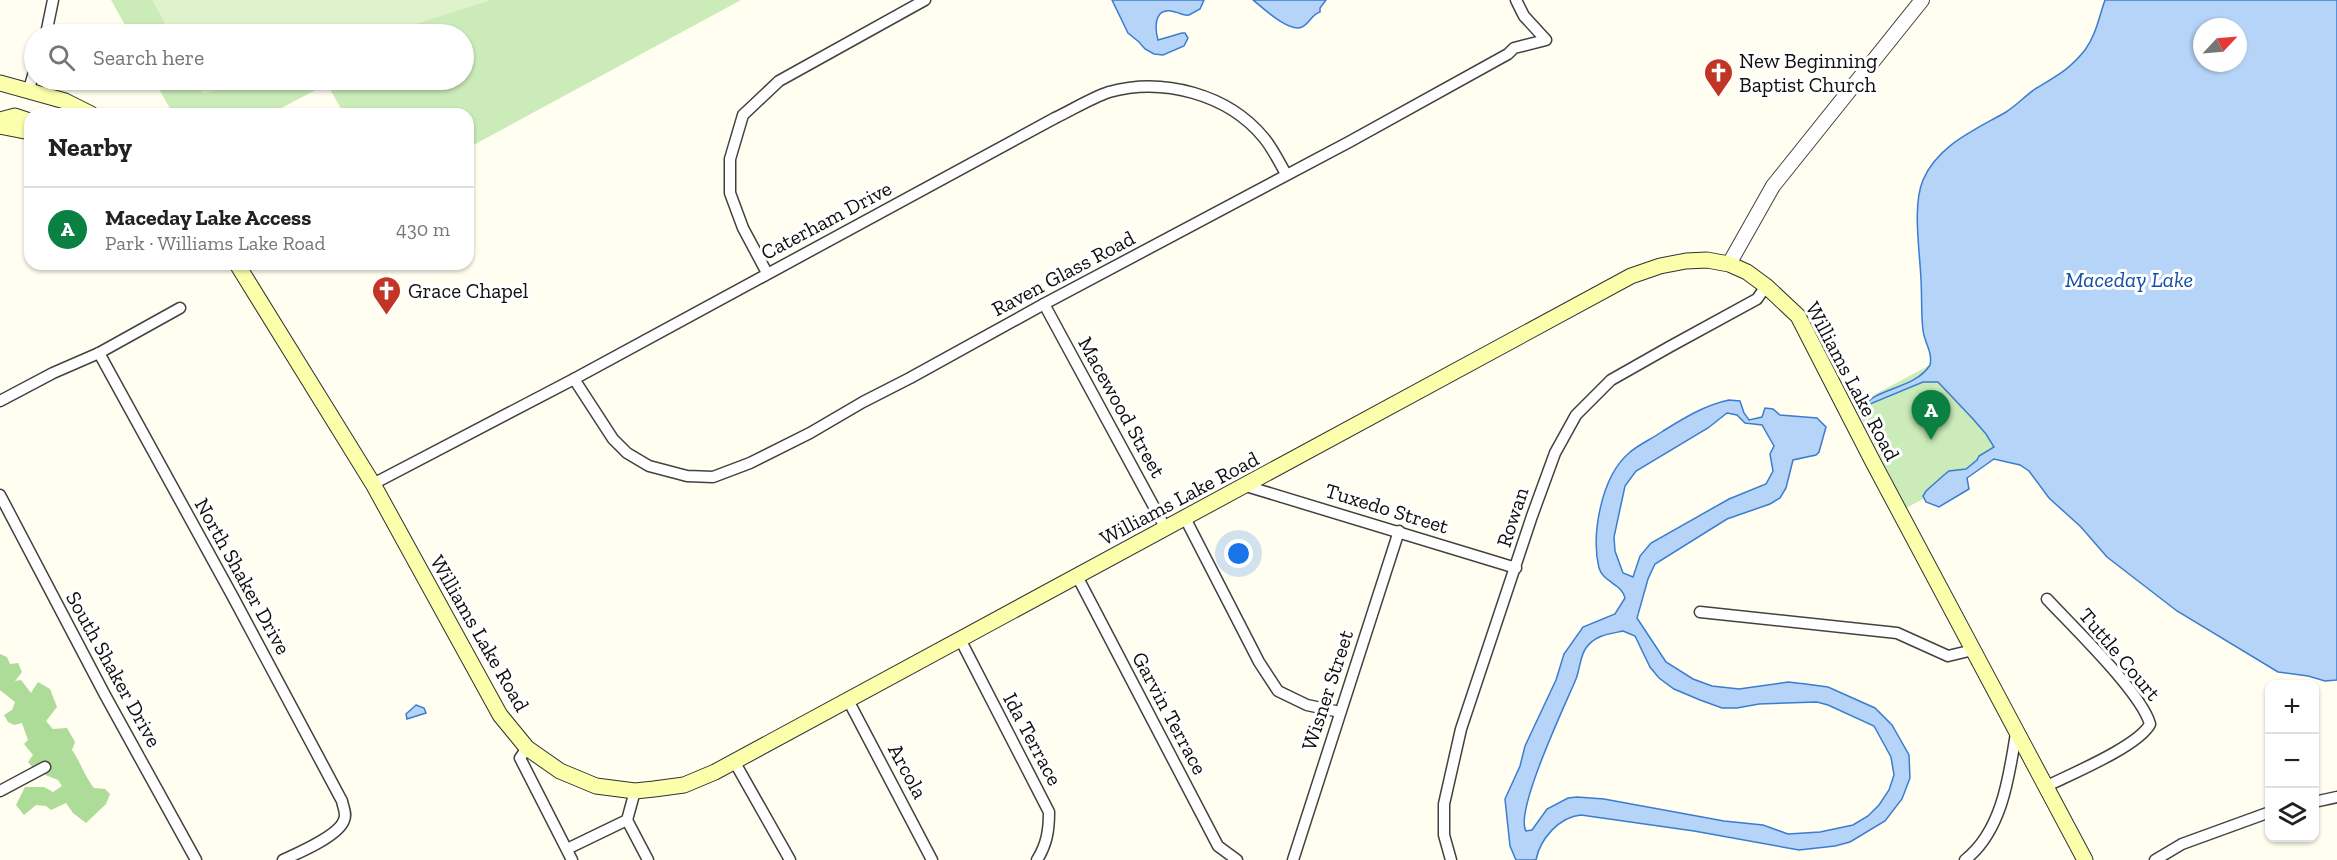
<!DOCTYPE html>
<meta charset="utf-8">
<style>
body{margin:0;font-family:"Zilla Slab",serif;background:#f6f6f6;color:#222}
.controls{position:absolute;right:18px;bottom:18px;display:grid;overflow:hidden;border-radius:12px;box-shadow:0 2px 4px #0004}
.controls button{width:54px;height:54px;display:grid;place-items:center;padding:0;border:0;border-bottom:2px solid #e0e0e0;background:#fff;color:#222;font:30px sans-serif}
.compass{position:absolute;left:2193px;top:18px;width:54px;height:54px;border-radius:50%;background:#fff;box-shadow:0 2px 4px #0004;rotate:64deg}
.you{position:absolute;left:1239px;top:554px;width:21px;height:21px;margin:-15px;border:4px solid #fff;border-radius:50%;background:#1a73e8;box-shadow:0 0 0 9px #1a73e833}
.badge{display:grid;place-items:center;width:39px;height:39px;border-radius:50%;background:#0b8043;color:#fff;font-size:20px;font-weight:700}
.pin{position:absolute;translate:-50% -50px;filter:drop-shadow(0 2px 3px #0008)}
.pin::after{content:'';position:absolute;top:32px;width:21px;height:18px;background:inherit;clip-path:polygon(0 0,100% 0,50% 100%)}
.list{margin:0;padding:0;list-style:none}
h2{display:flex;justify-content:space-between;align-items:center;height:78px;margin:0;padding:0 24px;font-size:26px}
h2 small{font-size:20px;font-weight:400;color:#767676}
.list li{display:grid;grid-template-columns:39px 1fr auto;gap:18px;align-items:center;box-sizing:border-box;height:84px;padding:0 24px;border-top:2px solid #e0e0e0}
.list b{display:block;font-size:22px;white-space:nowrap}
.list p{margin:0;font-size:20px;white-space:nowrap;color:#767676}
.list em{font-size:20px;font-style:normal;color:#767676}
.icon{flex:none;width:33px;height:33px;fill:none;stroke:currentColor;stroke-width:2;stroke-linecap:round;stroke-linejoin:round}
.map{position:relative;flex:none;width:2337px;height:860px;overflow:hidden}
.search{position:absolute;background:#fff;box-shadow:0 2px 4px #0004;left:24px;top:24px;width:450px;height:66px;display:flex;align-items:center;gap:15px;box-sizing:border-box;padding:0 21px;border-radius:33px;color:#767676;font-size:22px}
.panel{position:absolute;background:#fff;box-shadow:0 2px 4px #0004;left:24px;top:108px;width:450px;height:162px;border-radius:18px}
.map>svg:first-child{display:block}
.green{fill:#cbebb9}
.forest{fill:#acdc98}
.pitch{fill:#dff2cb}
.water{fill:#b5d4f7;stroke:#3a7dd0;stroke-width:1.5;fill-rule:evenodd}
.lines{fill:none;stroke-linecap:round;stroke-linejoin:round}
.minor-casing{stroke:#424242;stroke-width:13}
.tertiary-casing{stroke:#424242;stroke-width:16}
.secondary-casing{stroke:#313131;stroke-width:17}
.minor{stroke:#fff;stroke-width:10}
.tertiary{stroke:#fff;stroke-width:14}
.secondary{stroke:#fbffac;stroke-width:15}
.labels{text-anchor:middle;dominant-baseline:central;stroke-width:6;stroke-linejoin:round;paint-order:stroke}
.poi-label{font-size:21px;fill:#0f0f0f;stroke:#fff;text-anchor:start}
.street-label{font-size:21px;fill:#0f0f0f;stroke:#fff}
.water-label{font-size:22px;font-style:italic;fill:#154fa4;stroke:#fff}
</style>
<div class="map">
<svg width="2337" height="860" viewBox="0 0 2337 860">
<rect width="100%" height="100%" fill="#fffef1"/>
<g class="green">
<polygon points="111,0 741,0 468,148 468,114 344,114 327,84 270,114 173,114 154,80 464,80 464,34 130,34"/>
<path d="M1930,365C1915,389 1876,388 1864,407L1923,381L1938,382C1953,392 1987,431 1994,448L1969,467L1924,496L1925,498L1906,508L1855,405Z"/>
</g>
<path class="forest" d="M0,654L7,657L10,664L18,663L22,672L15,681L21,680L31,693L38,682L50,689L57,707L46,721L53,729L67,728L75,742L72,750C81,763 84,775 94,788L105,789L110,794L106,804L86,823L73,813L66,803L51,810L46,806L36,805L24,815L16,805L25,787H44L53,792L62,786L58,780L43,774V763L34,769L28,762L33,755L24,744L28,740L22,723L14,725L8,722L4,715L12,710L15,702L0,690Z"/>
<g class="pitch">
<polygon points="152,0 491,0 385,34 171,34"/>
<polygon points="195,80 248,80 203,94"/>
</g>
<g class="water">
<path d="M1112,0H1204L1200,9L1189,15C1183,16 1181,13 1175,12C1155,6 1154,25 1158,40L1182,33H1185L1188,38L1184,46L1163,55L1154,54L1145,49L1139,42L1128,33Z"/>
<path d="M1253,0H1326L1320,8V12C1312,14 1310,23 1302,27C1289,33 1263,8 1253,0Z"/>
<path d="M2105,0H2337V680L2325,681L2308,676L2278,672L2177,611L2107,557L2081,527L2049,498L2029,471L2020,465L1994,459L1967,478L1969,489L1939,507L1926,502L1923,496L1926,491L1944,475L1949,471L1966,469L1977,460L1979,456L1994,447L1986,434L1973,419L1938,382H1923L1863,407C1875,388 1915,389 1930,365C1933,352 1924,342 1923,330C1921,314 1922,296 1921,280C1920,252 1912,206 1923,180C1938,145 1975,130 2006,112C2017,105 2025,96 2035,89C2056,76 2068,71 2085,50C2096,35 2099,17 2105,0ZM2202,27H2238V63H2202Z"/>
<path d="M1729,400L1740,401L1744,413L1749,420L1762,417L1765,408L1773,409L1780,415L1817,418L1826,427L1819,452L1816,455L1793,460L1786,488L1780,498L1770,504L1727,519L1655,564L1648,579L1637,618L1666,662L1693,679L1712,686L1739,689L1788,682L1806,684L1828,687L1875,708L1892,725L1909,755L1910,778L1902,799L1885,821L1850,842L1835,846L1799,850L1694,831L1581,815C1559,817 1540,839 1536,860H1516L1510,846L1505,799L1520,766L1525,746L1556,680L1564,654L1583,627L1615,614L1625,598C1622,584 1603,582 1599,568C1591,535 1601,477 1629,453C1639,444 1652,439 1663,431C1684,418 1705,405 1729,400ZM1727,413L1737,415L1745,423L1762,425L1774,446L1770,454L1773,471L1766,484L1729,499L1651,543L1640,556L1633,577L1623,573L1615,551L1614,537L1625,486L1636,471L1708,428ZM1623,631L1635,636L1650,667L1659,678L1674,689L1700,700L1722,708H1737L1759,704L1817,702L1828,705L1874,726L1891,757L1894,775L1889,790L1879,805L1868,816L1853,825L1820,832L1788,834L1763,825L1724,821L1604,799L1577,797L1568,798L1547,809L1532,830L1526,831C1514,812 1566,703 1576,679C1580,669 1580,656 1586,648C1595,635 1609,634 1623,631Z"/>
<polygon points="416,705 424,708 426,713 407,719 406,714"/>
</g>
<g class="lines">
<defs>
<g id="minor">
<polyline points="46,34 53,0"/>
<polyline points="29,89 34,72"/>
<polyline points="767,273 743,228 730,193 730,159 743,115 779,81 925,0"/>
<polyline points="1044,304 1166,529"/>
<path d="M99,353L233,597L342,801C343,807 347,814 344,820C339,836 298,853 283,860"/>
<polyline points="574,379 613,439 627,453 649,466 687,476 713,477 750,463 810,433 863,402 910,378 1044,304 1349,142 1508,54 1514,48 1546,40 1524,16 1516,0"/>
<polyline points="0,401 53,373 99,353 180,308"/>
<path d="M373,484L574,379L1055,118C1072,110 1091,98 1109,92C1163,77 1228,94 1264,138C1273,149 1279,162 1286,174"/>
<polyline points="1246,486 1516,568"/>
<polyline points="0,495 105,695 196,860"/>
<polyline points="1185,518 1259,662 1278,691 1307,705 1340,712"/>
<polyline points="1077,576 1218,846 1237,860"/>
<polyline points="1700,612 1897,633 1948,656 1973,650"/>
<path d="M960,639L1049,812C1049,830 1047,844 1037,860"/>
<polyline points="848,700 932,860"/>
<polyline points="527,748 520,758 572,860"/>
<polyline points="734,761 790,860"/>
<path d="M2045,787C2069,775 2139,746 2150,724C2141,692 2072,626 2047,599"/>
<polyline points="0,791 45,767"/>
<polyline points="2314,802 2337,797"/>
<polyline points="627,820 648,860"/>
<polyline points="567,849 627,820 635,791"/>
<polyline points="1293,860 1399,531"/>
<polyline points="1451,860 1444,835 1444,804 1461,729 1532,516 1555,453 1576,415 1611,380 1671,346 1757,299 1766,286"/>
<path d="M1965,860C2002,831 2009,777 2016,733"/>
<polyline points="2155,860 2182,844 2270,812"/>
</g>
<polyline id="tertiary" points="1729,264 1773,186 1922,0"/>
<g id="secondary">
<polyline points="0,83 65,101 91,114"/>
<polyline points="0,120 15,116 30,121"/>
<polyline points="0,126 30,132"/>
<polyline points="237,264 373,484 500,715 527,748 560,771 596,786 635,791 654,789 684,785 715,772 1631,276 1660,266 1686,261 1707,260 1729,264 1747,272 1766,286 1798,316 1873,462 2085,860"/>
</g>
</defs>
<use href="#minor" class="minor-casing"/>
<use href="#tertiary" class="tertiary-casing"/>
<use href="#secondary" class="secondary-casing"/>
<use href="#minor" class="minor"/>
<use href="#tertiary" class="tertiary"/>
<use href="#secondary" class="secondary"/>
</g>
<defs>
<symbol id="church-pin" viewBox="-11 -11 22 30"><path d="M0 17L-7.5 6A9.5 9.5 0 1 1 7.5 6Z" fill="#c23524" stroke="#fff"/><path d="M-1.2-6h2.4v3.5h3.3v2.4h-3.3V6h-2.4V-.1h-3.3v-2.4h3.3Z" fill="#fff"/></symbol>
</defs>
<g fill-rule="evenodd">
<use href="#church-pin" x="1702" y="56" width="33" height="45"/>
<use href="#church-pin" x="370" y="274" width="33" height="45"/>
</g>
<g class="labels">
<g class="poi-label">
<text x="1739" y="60">New Beginning<tspan x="1739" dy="24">Baptist Church</tspan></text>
<text x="408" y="290">Grace Chapel</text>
</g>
<g class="street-label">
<text transform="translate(826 220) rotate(-28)">Caterham Drive</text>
<text transform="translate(1063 273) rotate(-28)">Raven Glass Road</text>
<text transform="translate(1853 381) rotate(62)">Williams Lake Road</text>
<text transform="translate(1122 407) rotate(61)">Macewood Street</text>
<text transform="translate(1179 498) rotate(-28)">Williams Lake Road</text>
<text transform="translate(1387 508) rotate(17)">Tuxedo Street</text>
<text transform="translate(1512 517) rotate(-72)">Rowan</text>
<text transform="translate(243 576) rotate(61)">North Shaker Drive</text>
<text transform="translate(480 633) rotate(60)">Williams Lake Road</text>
<text transform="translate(2120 654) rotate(50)">Tuttle Court</text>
<text transform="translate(114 669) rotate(61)">South Shaker Drive</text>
<text transform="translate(1327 690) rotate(-72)">Wisner Street</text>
<text transform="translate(1170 713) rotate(62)">Garvin Terrace</text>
<text transform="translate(1033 739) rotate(62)">Ida Terrace</text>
<text transform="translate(908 771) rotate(62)">Arcola</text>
</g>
<g class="water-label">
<text x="2129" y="279">Maceday Lake</text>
</g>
</g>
</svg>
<div class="controls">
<button>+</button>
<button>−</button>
<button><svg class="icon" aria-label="layers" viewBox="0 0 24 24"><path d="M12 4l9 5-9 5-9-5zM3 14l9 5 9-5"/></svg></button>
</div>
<svg class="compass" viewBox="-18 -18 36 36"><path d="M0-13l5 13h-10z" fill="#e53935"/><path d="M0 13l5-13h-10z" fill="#767676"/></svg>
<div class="you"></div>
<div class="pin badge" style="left:1931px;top:440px">A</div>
<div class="search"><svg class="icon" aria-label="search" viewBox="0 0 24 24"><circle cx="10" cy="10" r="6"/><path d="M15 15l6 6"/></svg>Search here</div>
<section class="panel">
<h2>Nearby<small></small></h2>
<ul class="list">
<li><span class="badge">A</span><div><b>Maceday Lake Access</b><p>Park · Williams Lake Road</p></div><em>430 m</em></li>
</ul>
</section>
</div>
